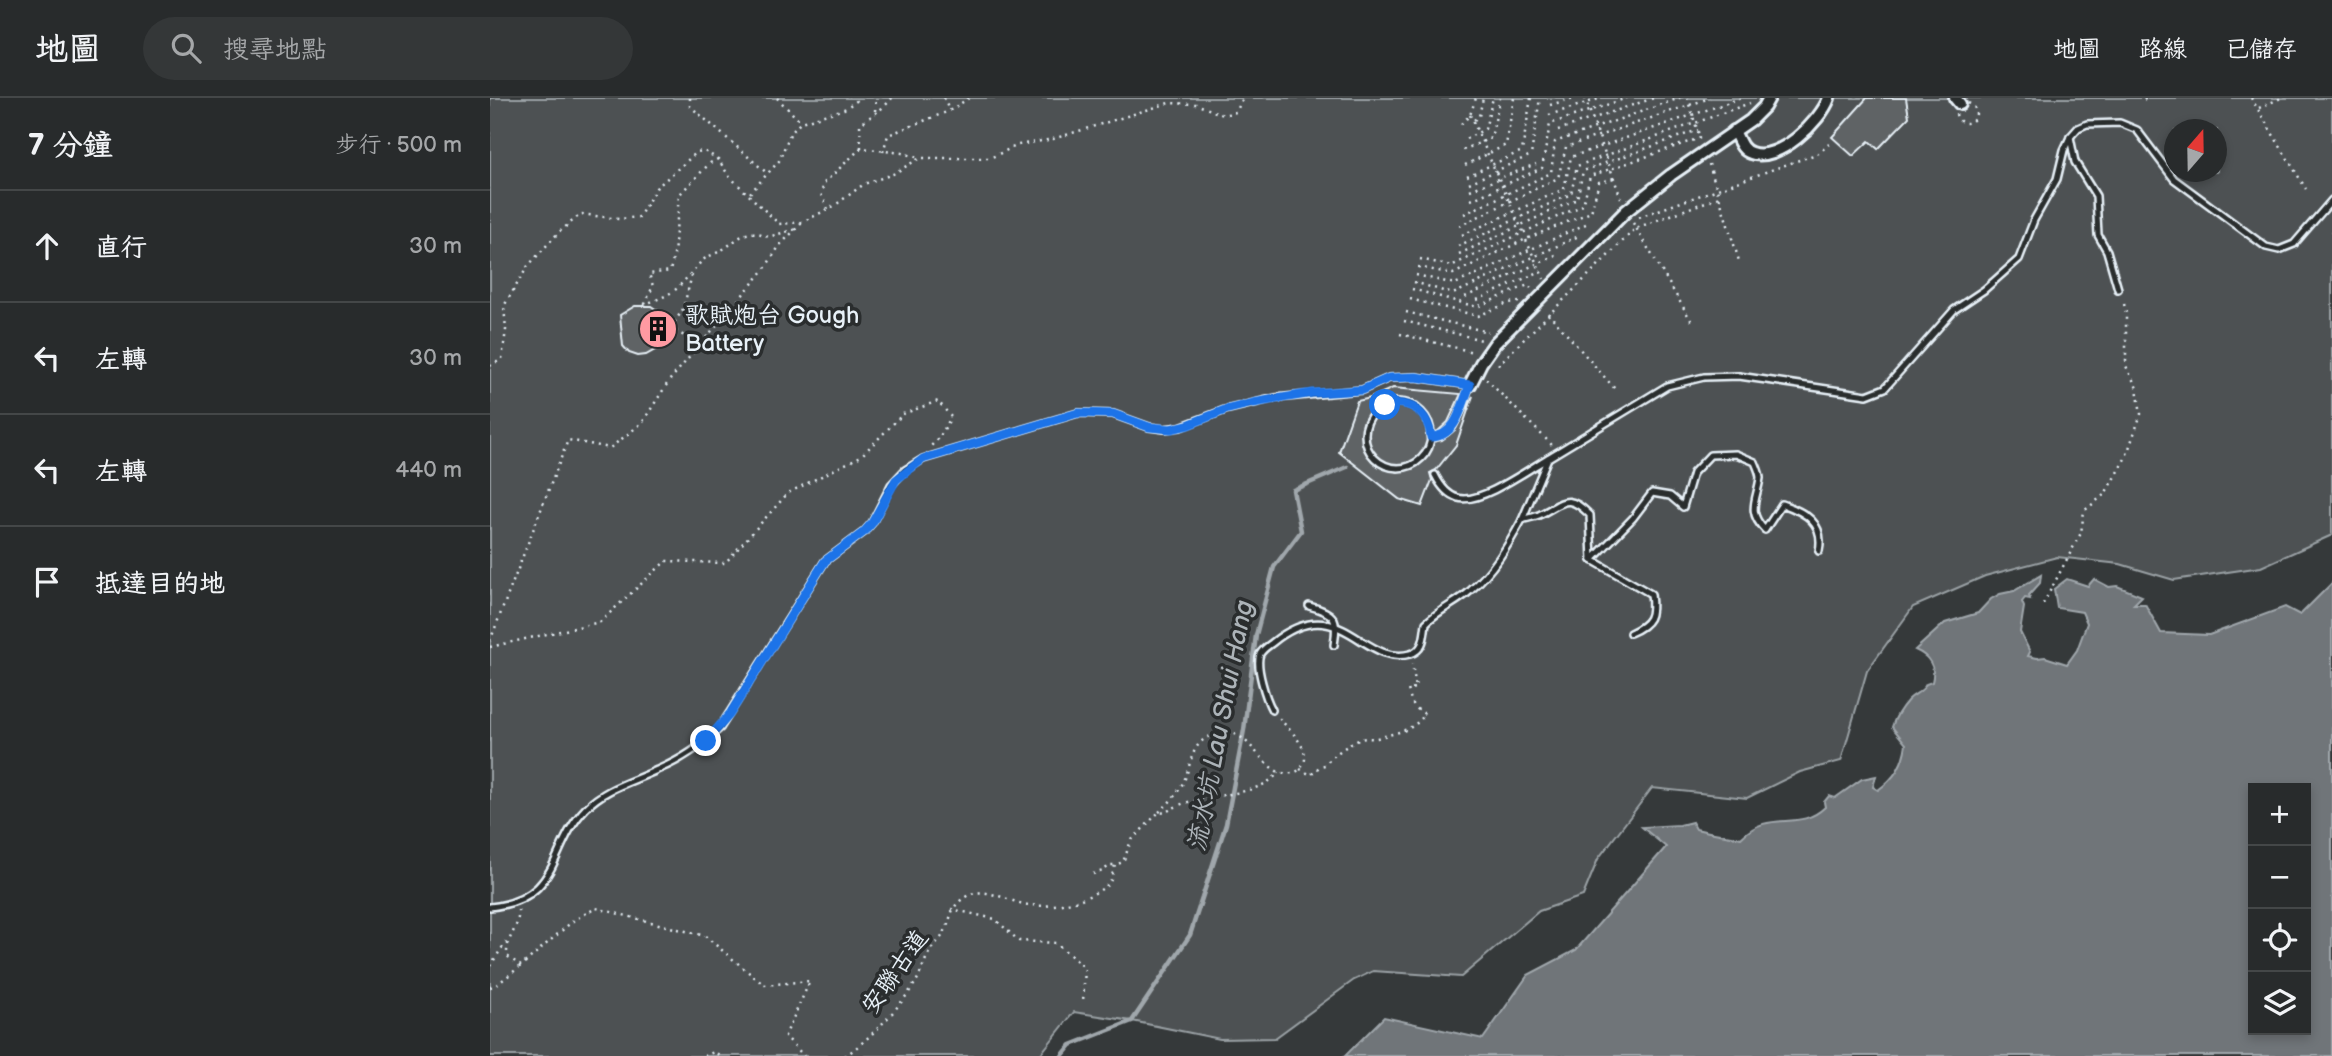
<!DOCTYPE html>
<html lang="zh-TW">
<meta charset="utf-8">
<style>
body{margin:0;font-family:"Balsamiq Sans","LXGW WenKai TC",sans-serif;background:#343738;color:#f1f3f6}
.controls{position:absolute;right:21px;bottom:21px;display:grid;overflow:hidden;border-radius:0px;box-shadow:0 4px 10px #0003}
.controls button{width:63px;height:63px;display:grid;place-items:center;padding:0;border:0;border-bottom:2px solid #444748;background:#282b2c;color:#f1f3f6;font:35px sans-serif}
.compass{position:absolute;left:1674px;top:21px;width:63px;height:63px;border-radius:50%;background:#282b2c;box-shadow:0 4px 10px #0003;rotate:20deg}
.stop{position:absolute;width:21px;height:21px;margin:-16px;border:5px solid #1a73e8;border-radius:50%;background:#fff}
.stop.end{background:#1a73e8;border-color:#fff;box-shadow:0 2px 7px #0008}
.list{margin:0;padding:0;list-style:none}
h2{display:flex;justify-content:space-between;align-items:center;height:91px;margin:0;padding:0 28px;font-size:30px}
h2 small{font-size:23px;font-weight:400;color:#a5a7a9}
.list li{display:grid;grid-template-columns:46px 1fr auto;gap:21px;align-items:center;box-sizing:border-box;height:112px;padding:0 28px;border-top:2px solid #444748}
.list b{display:block;font-size:26px;white-space:nowrap}
.list em{font-size:23px;font-style:normal;color:#a5a7a9}
.icon{flex:none;width:38px;height:38px;fill:none;stroke:currentColor;stroke-width:2;stroke-linecap:round;stroke-linejoin:round}
.map{position:relative;flex:none;width:1842px;height:958px;overflow:hidden}
header{display:flex;align-items:center;gap:42px;box-sizing:border-box;height:98px;padding:0 35px;background:#282b2c;border-bottom:2px solid #444748}
header strong{font-size:33px}
nav{display:flex;gap:38px;margin-inline-start:auto;font-size:24px}
.search{width:490px;height:63px;background:#343738;display:flex;align-items:center;gap:18px;box-sizing:border-box;padding:0 24px;border-radius:38px;color:#a5a7a9;font-size:26px}
main{display:flex}
aside{flex:1;background:#282b2c}
.map>svg:first-child{display:block}
.green{fill:#4d5152;stroke:#9aa1a5;stroke-width:2;fill-rule:evenodd}
.water{fill:#707579;stroke:#a0a7ac;stroke-width:2;fill-rule:evenodd}
.lines{fill:none;stroke-linecap:round;stroke-linejoin:round}
.stream{stroke:#a0a7ac;stroke-width:4.5}
.building{fill:#5f6365;stroke:#e8f1f8;stroke-width:2}
.lane-casing{stroke:#e8f1f8;stroke-width:10}
.street-casing{stroke:#e8f1f8;stroke-width:16}
.path{stroke:#e8f1f8;stroke-width:2.5;stroke-dasharray:2 5;stroke-linecap:butt}
.lane{stroke:#2a2d2e;stroke-width:5}
.street{stroke:#2a2d2e;stroke-width:10}
.route{stroke:#1a73e8;stroke-width:9}
.labels{text-anchor:middle;dominant-baseline:central;stroke-width:7;stroke-linejoin:round;paint-order:stroke}
.poi-label{font-size:24px;fill:#e8f1f8;stroke:#2a2d2e;text-anchor:start}
.street-label{font-size:24px;fill:#e8f1f8;stroke:#2a2d2e}
.water-label{font-size:26px;font-style:italic;fill:#acb3b8;stroke:#2a2d2e}
</style>
<header>
<strong>地圖</strong>
<div class="search"><svg class="icon" aria-label="search" viewBox="0 0 24 24"><circle cx="10" cy="10" r="6"/><path d="M15 15l6 6"/></svg>搜尋地點</div>
<nav><a>地圖</a><a>路線</a><a>已儲存</a></nav>
</header>
<main>
<aside>
<h2>7 分鐘<small>步行 · 500 m</small></h2>
<ul class="list">
<li><svg class="icon" aria-label="ahead" viewBox="0 0 24 24"><path d="M12 20V5M6 11l6-6 6 6"/></svg><div><b>直行</b></div><em>30 m</em></li>
<li><svg class="icon" aria-label="left" viewBox="0 0 24 24"><path d="M17 20v-9H6M10 6l-5 5 5 5"/></svg><div><b>左轉</b></div><em>30 m</em></li>
<li><svg class="icon" aria-label="left" viewBox="0 0 24 24"><path d="M17 20v-9H6M10 6l-5 5 5 5"/></svg><div><b>左轉</b></div><em>440 m</em></li>
<li><svg class="icon" aria-label="arrive" viewBox="0 0 24 24"><path d="M6 21V4h12l-3 4 3 4H6"/></svg><div><b>抵達目的地</b></div></li>
</ul>
</aside>
<div class="map">
<svg width="1842" height="958" viewBox="0 0 1842 958">
<rect width="100%" height="100%" fill="#35393a"/>
<filter id="ink" filterUnits="userSpaceOnUse"><feTurbulence type="fractalNoise" baseFrequency=".0143" numOctaves="2"/><feDisplacementMap in="SourceGraphic" scale="14" xChannelSelector="R" yChannelSelector="G"/><feConvolveMatrix kernelMatrix="1 2 1 2 8 2 1 2 1" color-interpolation-filters="sRGB"/></filter>
<g filter="url(#ink)">
<path class="green" d="M0,0H1842V437L1771,469L1684,482L1630,466L1567,459L1495,478L1423,509L1377,573L1351,663L1310,674L1257,700L1162,690L1108,761L1093,798L1049,813L971,879L883,873L864,882L785,940L730,941L642,923L584,914L549,958H0ZM1685,32H1727V74H1685Z"/>
<path class="water" d="M1551,477L1550,485L1539,497L1540,501L1535,500L1532,504L1534,509L1530,534L1540,554L1538,558L1547,560L1555,559L1577,566L1587,552L1597,525L1592,514L1567,510L1564,491L1577,481L1598,488L1604,481L1619,489L1627,488L1652,498L1644,506H1655L1671,535L1719,537L1795,509L1810,517L1842,485V958H855L894,919L993,941L1038,877L1086,852L1176,749L1152,729L1190,727L1202,724L1206,731C1222,735 1237,737 1251,740C1280,710 1308,735 1335,709L1334,704L1339,698L1345,700L1372,681L1386,678L1383,689L1388,692C1405,680 1413,667 1416,646L1402,629C1405,619 1411,610 1418,602C1425,595 1433,594 1436,586L1442,584C1446,569 1439,558 1425,552L1455,525L1488,515L1501,501L1510,496L1524,493ZM1763,690H1816V932H1763Z"/>
<g class="lines">
<polyline class="stream" points="572,958 581,947 642,923 700,837 736,726 754,632 766,537 784,469 811,433 803,392 857,369"/>
</g>
<g class="building">
<polygon points="1377,0 1416,0 1419,19 1388,51 1379,43 1363,58 1342,39"/>
<polygon points="145,208 161,208 167,212 172,216 177,231 176,241 172,248 156,257 148,258 139,255 133,248 130,217"/>
<polygon points="903,290 971,296 958,324 948,333 936,337 937,342 941,344 952,342 966,331 983,298 966,347 946,372 940,375 942,382 932,408 909,401 849,354 867,303 881,300"/>
</g>
<g class="lines">
<defs>
<g id="lane">
<polyline points="1580,39 1585,64 1606,98 1608,137 1617,153 1628,191"/>
<circle cx="908" cy="337" r="33"/>
<polyline points="1058,360 1177,288 1214,279 1249,278 1377,297 1395,290 1464,212 1494,192 1529,161 1544,122 1567,81 1574,52 1580,39 1588,30 1597,26 1630,25 1647,32 1684,81 1776,149 1789,152 1804,146 1842,102"/>
<path d="M945,377C950,387 957,397 968,400C989,407 1039,371 1058,360L1032,422C1037,420 1044,419 1049,417C1073,406 1076,393 1100,417L1102,462L1143,420L1162,395L1180,398L1193,409L1203,375L1220,357L1246,356L1265,364C1267,369 1270,375 1270,380C1267,402 1256,413 1275,432L1292,406C1315,414 1335,425 1329,453"/>
<path d="M1102,462L1161,496C1164,518 1161,526 1140,535"/>
<path d="M819,508C846,515 848,521 844,547"/>
<path d="M782,612C776,601 765,568 770,556C773,551 778,548 782,545C850,490 872,569 920,556C935,552 934,537 936,525C948,512 967,505 980,493C1003,473 1018,448 1032,422"/>
<path d="M0,809C72,801 58,749 96,710C117,689 142,684 167,672C191,662 212,648 230,630L335,463L374,434L382,425L401,387L415,372L433,361L588,315L623,316L659,329L674,331L690,329L735,312L785,300L872,292L899,280L926,279L980,287C972,306 967,339 941,339"/>
</g>
<g id="street">
<polyline points="1465,0 1470,6"/>
<path d="M1244,33C1249,42 1251,52 1261,55C1288,65 1331,23 1339,0"/>
<polyline points="980,287 991,265 1005,245 1136,113 1181,77 1261,22 1274,9 1279,0"/>
</g>
</defs>
<use href="#lane" class="lane-casing"/>
<use href="#street" class="street-casing"/>
<g class="path">
<polyline points="200,0 200,8 278,76"/>
<polyline points="287,0 311,24"/>
<path d="M402,0C395,10 380,18 370,27L371,50L412,55L430,60"/>
<polyline points="454,0 459,13"/>
<polyline points="1095,0 1131,100"/>
<polyline points="1197,0 1210,40"/>
<polyline points="1761,0 1816,91"/>
<polyline points="1654,2 1656,0"/>
<circle cx="1476" cy="15" r="10"/>
<polyline points="1060,7 1084,0"/>
<polyline points="1769,10 1791,0"/>
<polyline points="385,13 386,0"/>
<polyline points="980,17 1034,136"/>
<polyline points="1059,17 1112,0"/>
<polyline points="984,22 989,18 993,0"/>
<polyline points="971,26 980,17 986,0"/>
<polyline points="1068,32 1164,0"/>
<polyline points="976,41 995,31 1003,0"/>
<polyline points="973,52 1001,40 1010,0"/>
<polyline points="393,54 398,37 459,13 479,0"/>
<path d="M228,61L220,65L189,97L184,157L180,173L159,176L163,188L155,206C166,202 175,199 185,192C195,183 202,173 211,164C215,159 223,157 230,153C248,143 256,127 278,139L306,131"/>
<polyline points="1219,66 1250,166"/>
<polyline points="975,67 1016,47 1024,0"/>
<polyline points="977,78 1032,53 1041,0"/>
<polyline points="979,85 1041,57 1050,0"/>
<polyline points="980,92 1046,66"/>
<polyline points="260,95 289,63 300,36 311,24 354,11 371,0"/>
<polyline points="981,102 1052,70 1060,26 1137,0"/>
<polyline points="338,111 331,96 334,85 371,50"/>
<polyline points="974,116 1061,75 1065,44 1190,0"/>
<polyline points="1149,119 1329,55 1339,46"/>
<polyline points="1143,125 1202,224"/>
<polyline points="969,128 1068,80 1076,49 1220,0"/>
<polyline points="972,137 1074,91 1081,59 1251,0"/>
<polyline points="1036,142 1054,181"/>
<polyline points="968,148 1081,96 1087,68 1260,5"/>
<polyline points="969,156 1087,101 1093,73 1208,32"/>
<polyline points="930,161 961,168 1093,107 1100,78 1210,40"/>
<polyline points="928,169 963,176 1036,141 1101,114 1109,84 1124,80"/>
<polyline points="202,177 193,211 181,230 209,247"/>
<polyline points="926,177 965,186 1098,125"/>
<polyline points="924,184 963,196 1091,137"/>
<polyline points="922,191 987,209 1038,187 1041,190"/>
<polyline points="975,199 1070,155"/>
<polyline points="920,201 988,218 1018,205 1029,204"/>
<polyline points="987,202 1051,173"/>
<polyline points="916,214 998,234"/>
<polyline points="1058,215 1126,292"/>
<polyline points="914,223 992,242"/>
<polyline points="910,236 983,254"/>
<polyline points="1008,267 1146,130 1229,99"/>
<polyline points="0,268 12,261 16,232 14,208 38,168 68,135 91,116 129,121 149,119 166,90 207,54 214,53 228,61 239,78 289,126 313,124 344,108 374,86 403,76 430,60 500,60 528,47 563,41 679,5 706,6 733,17 746,14 753,0"/>
<polyline points="996,281 1062,347"/>
<polyline points="1553,506 1591,435 1594,413 1615,396 1636,359 1651,316 1647,290 1636,268 1636,215 1633,201"/>
<polyline points="0,543 78,342 120,350 152,325 179,283 274,172 290,147 313,124"/>
<polyline points="0,549 110,524 176,463 235,465 298,395 371,358 413,316 448,303 461,319 449,340 440,349"/>
<path d="M810,671L821,677L830,668L835,667C843,657 858,646 871,641C876,639 882,641 887,640C907,634 922,634 935,616C923,610 921,604 918,591L926,590L922,566"/>
<path d="M669,714C679,706 687,696 693,685C701,669 700,648 718,639C755,620 764,663 789,674C795,676 804,676 809,672C828,655 797,630 787,618"/>
<polyline points="603,776 613,773 620,767 625,767"/>
<polyline points="461,811 505,821 529,843 566,845 595,870 593,904"/>
<path d="M28,812C30,832 16,836 17,858L31,868L84,822L106,810L215,838L274,887L320,883L295,938L314,958"/>
<polyline points="0,868 16,844"/>
<polyline points="0,889 5,888 31,868"/>
<polyline points="214,958 224,954 231,958"/>
<path d="M355,958C381,940 409,910 426,884C431,875 434,864 439,855C443,847 452,841 455,833C463,817 459,809 477,798C495,787 520,805 539,807C567,810 598,803 620,785L625,767L633,764L641,743L669,714L675,715C707,691 766,704 789,674"/>
</g>
<use href="#lane" class="lane"/>
<use href="#street" class="street"/>
</g>
</g>
<g class="lines" filter="url(#ink)">
<path class="route" d="M216,643L240,616L335,463L374,434L382,425L406,382L433,361L588,315L623,316L659,329L681,331L698,327L735,312L763,305L822,295L872,292L899,280L926,279L980,287C972,306 967,339 941,339C938,314 920,301 895,307"/>
</g>
<defs>
<symbol id="building-disc" viewBox="-11 -11 22 22"><circle r="9.5" fill="#ff9aa2" stroke="#2a2d2e"/><path d="M-4-6H4V6H1V3H-1V6H-4ZM-2.5-4.3h1.7v1.8h-1.7ZM.8-4.3h1.7v1.8H.8ZM-2.5-1h1.7V.8h-1.7ZM.8-1h1.7V.8H.8Z" fill="#111"/></symbol>
</defs>
<g fill-rule="evenodd">
<use href="#building-disc" x="146" y="209" width="44" height="44"/>
</g>
<g class="labels">
<g class="poi-label">
<text x="195" y="217">歌賦炮台 Gough<tspan x="195" dy="28">Battery</tspan></text>
</g>
<g class="street-label">
<text transform="translate(405 874) rotate(-55)">安聯古道</text>
</g>
<g class="water-label">
<text transform="translate(731 628) rotate(-79)">流水坑 Lau Shui Hang</text>
</g>
</g>
</svg>
<div class="controls">
<button>+</button>
<button>−</button>
<button><svg class="icon" aria-label="locate" viewBox="0 0 24 24"><circle cx="12" cy="12" r="6"/><path d="M12 2v4M12 18v4M2 12h4M18 12h4"/></svg></button>
<button><svg class="icon" aria-label="layers" viewBox="0 0 24 24"><path d="M12 4l9 5-9 5-9-5zM3 14l9 5 9-5"/></svg></button>
</div>
<svg class="compass" viewBox="-18 -18 36 36"><path d="M0-13l5 13h-10z" fill="#e53935"/><path d="M0 13l5-13h-10z" fill="#a5a7a9"/></svg>
<div class="stop" style="left:895px;top:307px"></div>
<div class="stop end" style="left:216px;top:643px"></div>
</div>
</main>
